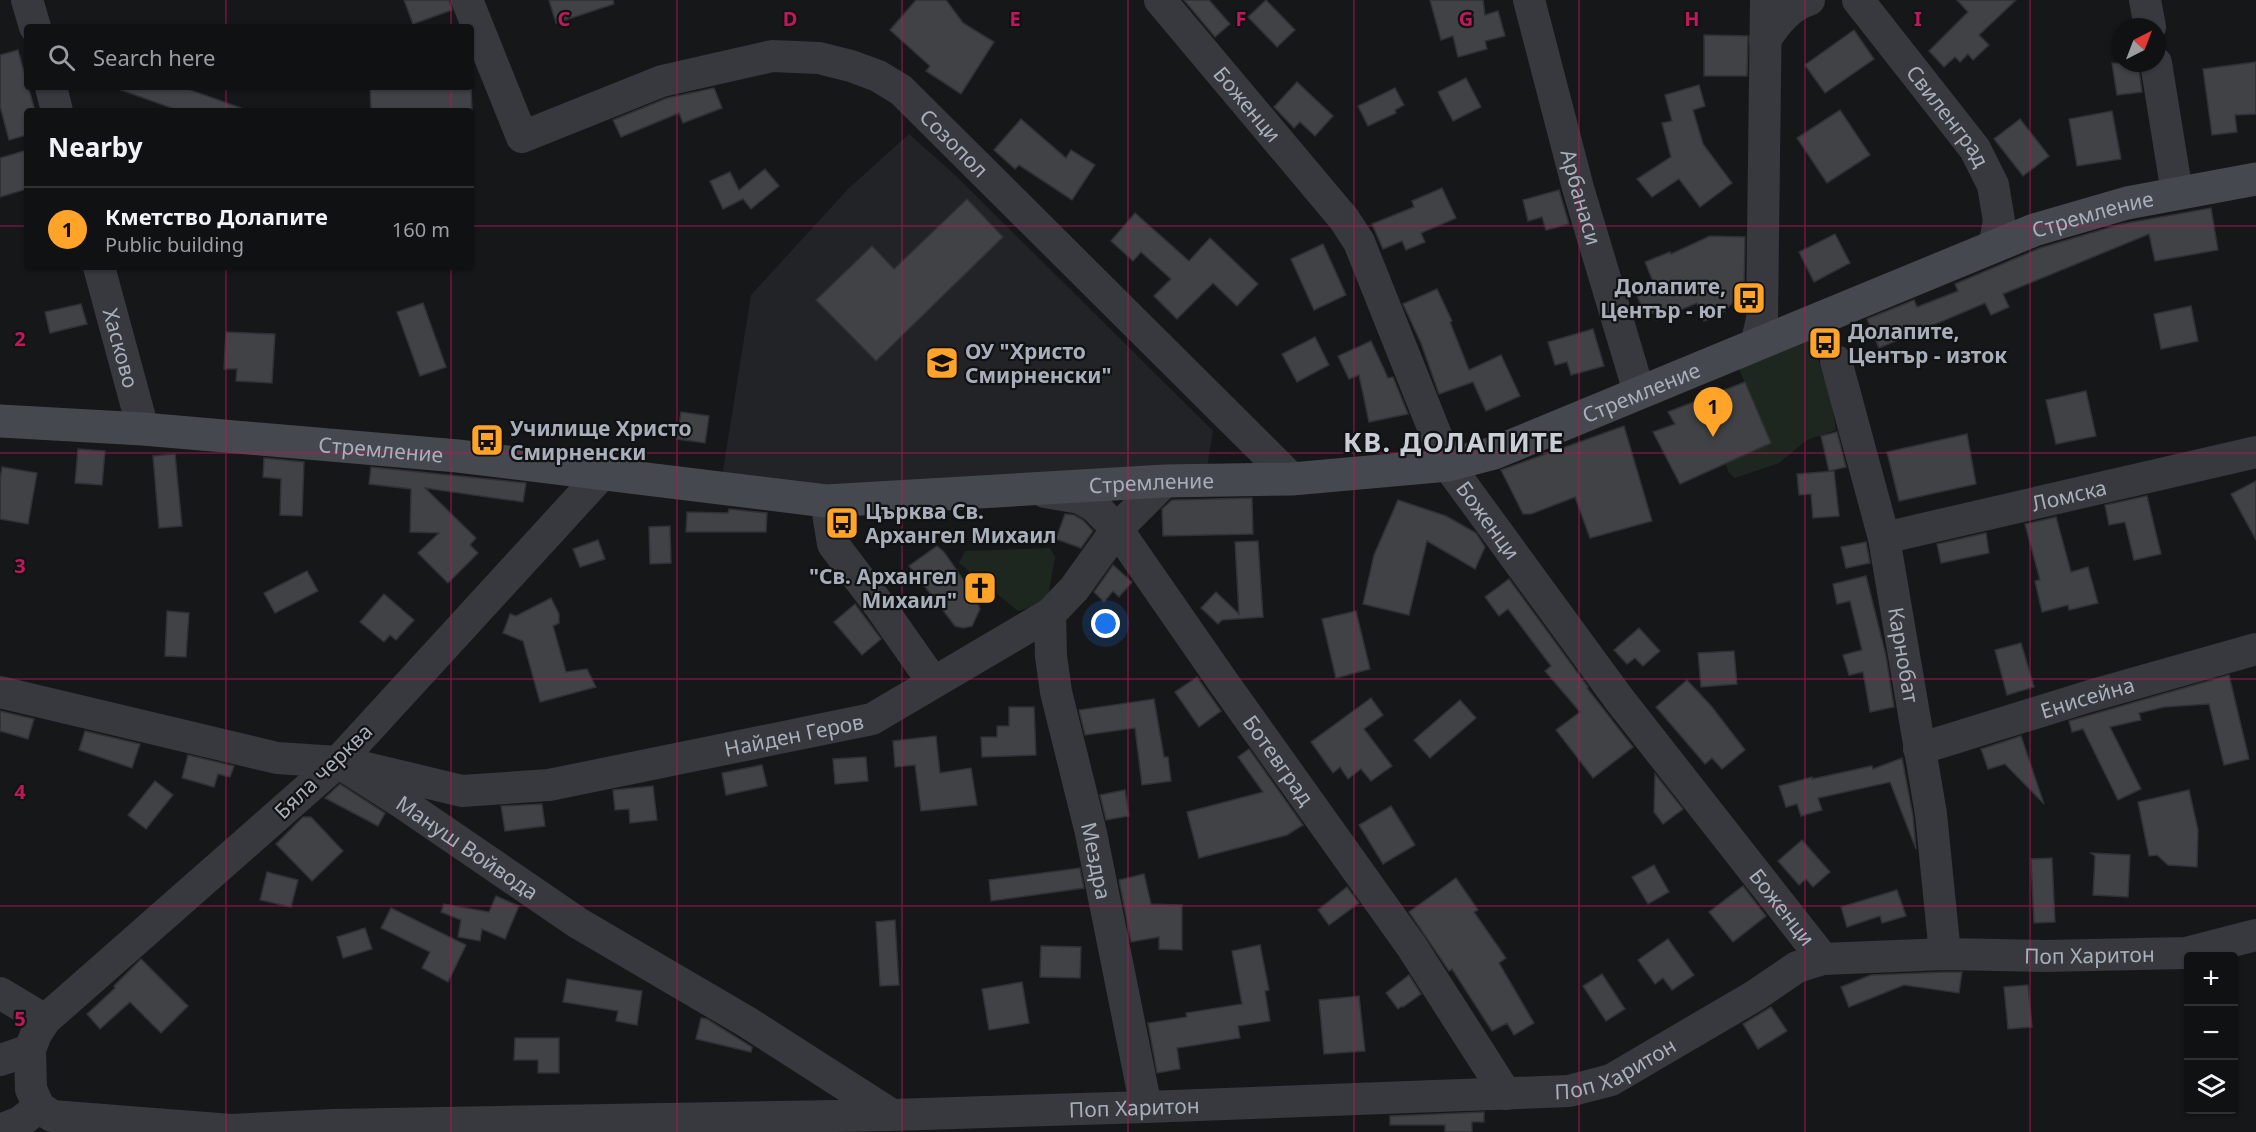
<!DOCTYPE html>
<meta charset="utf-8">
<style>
body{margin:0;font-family:"Noto Sans",sans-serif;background:#1e1f21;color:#f1f3f6}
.controls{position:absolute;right:18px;bottom:18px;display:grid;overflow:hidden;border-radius:6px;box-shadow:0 2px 4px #0004}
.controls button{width:54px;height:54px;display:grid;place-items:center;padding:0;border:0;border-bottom:2px solid #303133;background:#101113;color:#f1f3f6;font:30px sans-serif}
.compass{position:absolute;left:2112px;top:18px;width:54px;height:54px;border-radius:50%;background:#101113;box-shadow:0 2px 4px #0004;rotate:42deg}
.you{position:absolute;left:1106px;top:624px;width:21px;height:21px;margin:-15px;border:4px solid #fff;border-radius:50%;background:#1a73e8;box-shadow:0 0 0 9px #1a73e833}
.badge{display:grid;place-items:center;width:39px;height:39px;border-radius:50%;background:#ffa329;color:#111;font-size:20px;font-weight:700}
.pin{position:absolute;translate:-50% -50px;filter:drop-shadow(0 2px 3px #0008)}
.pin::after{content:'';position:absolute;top:32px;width:21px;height:18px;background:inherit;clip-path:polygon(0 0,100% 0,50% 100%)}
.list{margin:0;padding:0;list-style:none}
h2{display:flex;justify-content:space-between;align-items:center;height:78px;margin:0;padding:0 24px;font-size:26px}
h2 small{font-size:20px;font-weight:400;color:#9c9da0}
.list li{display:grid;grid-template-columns:39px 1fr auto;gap:18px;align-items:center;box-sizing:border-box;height:84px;padding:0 24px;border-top:2px solid #303133}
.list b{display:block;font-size:22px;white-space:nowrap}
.list p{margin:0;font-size:20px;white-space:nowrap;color:#9c9da0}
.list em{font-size:20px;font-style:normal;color:#9c9da0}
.icon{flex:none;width:33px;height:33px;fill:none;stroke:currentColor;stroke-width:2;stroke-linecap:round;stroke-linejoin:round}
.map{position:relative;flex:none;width:2256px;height:1132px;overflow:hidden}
.search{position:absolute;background:#101113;box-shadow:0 2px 4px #0004;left:24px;top:24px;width:450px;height:66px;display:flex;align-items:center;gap:15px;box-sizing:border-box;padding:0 21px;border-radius:6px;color:#9c9da0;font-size:22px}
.panel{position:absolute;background:#101113;box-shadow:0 2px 4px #0004;left:24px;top:108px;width:450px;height:162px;border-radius:6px}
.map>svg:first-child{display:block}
.built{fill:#222326}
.green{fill:#1e271f}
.building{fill:#404246;stroke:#303135;stroke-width:1.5}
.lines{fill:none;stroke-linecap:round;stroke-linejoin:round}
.street{stroke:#37393e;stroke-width:32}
.secondary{stroke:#45484e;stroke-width:33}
.grid{fill:none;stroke:#c2185b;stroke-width:1.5;stroke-opacity:0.55}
.labels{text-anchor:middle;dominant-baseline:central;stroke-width:4.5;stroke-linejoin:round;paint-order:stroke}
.street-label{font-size:21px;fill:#a8afba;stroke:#111214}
.poi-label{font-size:21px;font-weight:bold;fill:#a8afba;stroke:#111214;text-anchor:start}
.district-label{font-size:27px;font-weight:bold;letter-spacing:1.5px;fill:#c9cdd5;stroke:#111214}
.grid-label{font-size:20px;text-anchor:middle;font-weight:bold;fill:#c2185b;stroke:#111214;stroke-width:4.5;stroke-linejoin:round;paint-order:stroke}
</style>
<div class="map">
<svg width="2256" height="1132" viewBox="0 0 2256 1132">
<rect width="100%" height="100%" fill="#161719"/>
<polygon class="built" points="909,134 954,174 1213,431 1207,468 831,493 721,483 751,295 848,189"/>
<g class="green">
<polygon points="1811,337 1831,399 1836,430 1807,440 1779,463 1735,478 1729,473 1725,463 1771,443 1738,367"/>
<polygon points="1050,548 1055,557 1047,603 1018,611 959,563 965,551"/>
</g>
<g class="building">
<polygon points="404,0 449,0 452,10 413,24"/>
<polygon points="549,0 613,0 614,4 556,23"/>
<polygon points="916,0 946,0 963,23 994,42 961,94 926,71 930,66 890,30"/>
<polygon points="1184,0 1209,0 1230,24 1215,37"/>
<polygon points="1266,0 1295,30 1277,47 1248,17"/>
<polygon points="1430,0 1483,0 1485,15 1498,11 1505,36 1485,41 1487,49 1458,57 1453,36 1441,40"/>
<polygon points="1957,0 2016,0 1979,35 1989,45 1973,60 1968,54 1960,62 1955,57 1944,67 1929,51 1968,12"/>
<polygon points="1854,30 1874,59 1825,93 1805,65"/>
<polygon points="1704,35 1748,36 1747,76 1704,76"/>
<polygon points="18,50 35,111 27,111 27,135 9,140 0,106 0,55"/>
<polygon points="2256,62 2256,114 2235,115 2237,132 2212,135 2203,69"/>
<polygon points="2112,63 2138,63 2142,92 2117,95"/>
<polygon points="1466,78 1481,107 1453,121 1438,92"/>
<polygon points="1297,82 1333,116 1315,136 1300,122 1294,128 1274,107"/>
<polygon points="1699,85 1705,106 1693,110 1703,144 1732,183 1700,207 1679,179 1652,197 1637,179 1671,157 1662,123 1672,121 1665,95"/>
<polygon points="121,87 182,87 241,108 240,111 180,111 121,90"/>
<polygon points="370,87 471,87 472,111 371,111"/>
<polygon points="714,88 722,108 683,123 679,113 621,137 613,120 667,98"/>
<polygon points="1395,88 1404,105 1395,110 1396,113 1368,126 1358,106"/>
<polygon points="1840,110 1870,155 1827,183 1797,138"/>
<polygon points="2112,111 2121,159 2077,166 2069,119"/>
<polygon points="1021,119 1066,158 1071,150 1095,165 1072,200 1019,165 1015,169 994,150"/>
<polygon points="2020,119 2049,156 2023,176 1994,139"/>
<polygon points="24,151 27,163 27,189 0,197 0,158"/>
<polygon points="765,169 779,186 751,209 743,199 723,209 710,181 730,172 739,190"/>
<polygon points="1442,188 1456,218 1421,233 1425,242 1406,250 1402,241 1383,249 1372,224 1414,207 1412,201"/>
<polygon points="1559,190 1569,224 1546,230 1542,217 1528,221 1523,200"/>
<polygon points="967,199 1003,237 876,361 816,300 872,246 894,269"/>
<polygon points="2211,208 2218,250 2155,261 2149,234 2003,294 2009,307 1991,315 1985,303 1879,348 1867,319 1914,300 1917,307 1958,291 1955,284 2040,248 2121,224"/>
<polygon points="1135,213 1189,261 1210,238 1258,284 1237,306 1213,283 1177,319 1154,296 1171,279 1141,252 1133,261 1111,241"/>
<polygon points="1835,234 1850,263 1814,282 1799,252"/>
<polygon points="1710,236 1745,237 1744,292 1720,315 1704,321 1697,303 1656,320 1654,312 1646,316 1637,296 1656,289 1645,262 1670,252 1671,254"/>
<polygon points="1323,244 1346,295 1314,310 1291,259"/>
<polygon points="1437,289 1452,321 1450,322 1469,370 1501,355 1520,396 1486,411 1473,382 1439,394 1421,343 1403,304"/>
<polygon points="423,303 446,367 420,376 397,312"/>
<polygon points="81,304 87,324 50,333 45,312"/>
<polygon points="2191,306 2198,341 2161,349 2154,314"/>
<polygon points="1593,329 1604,366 1571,375 1567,362 1555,365 1548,342"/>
<polygon points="226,332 275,334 272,383 236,381 237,369 224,369"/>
<polygon points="1315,337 1329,365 1297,382 1282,354"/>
<polygon points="1371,341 1388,378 1393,377 1408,414 1369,422 1359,375 1349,379 1338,356"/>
<polygon points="1745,382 1771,443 1680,484 1653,432 1675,424 1668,412"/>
<polygon points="2086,391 2096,436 2056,444 2046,400"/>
<polygon points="681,412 709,416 705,443 677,439"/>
<polygon points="1624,426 1652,521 1590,538 1575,497 1531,514 1523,514 1501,470"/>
<polygon points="1837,432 1846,467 1829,471 1821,436"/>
<polygon points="1967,434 1976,484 1899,501 1887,452"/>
<polygon points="78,449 105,451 102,485 75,483"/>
<polygon points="175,454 182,526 159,528 153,456"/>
<polygon points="264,458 304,462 302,516 280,515 281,479 263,477"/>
<polygon points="2,467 37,473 28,524 0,519 0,480"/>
<polygon points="371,467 526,483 523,502 425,488 476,538 470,545 478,553 448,583 418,553 439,533 410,532 411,489 369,484"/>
<polygon points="1834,471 1839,516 1813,518 1811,494 1799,495 1797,474"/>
<polygon points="2256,481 2256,540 2231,494"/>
<polygon points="2147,496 2161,554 2134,560 2125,522 2109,525 2105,505"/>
<polygon points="1252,498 1253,534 1163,536 1162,509 1172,500"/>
<polygon points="1398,500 1446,516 1476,533 1485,547 1475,569 1427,541 1409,615 1363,604 1374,555"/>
<polygon points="729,509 767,513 766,532 686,532 687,512 728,513"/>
<polygon points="1065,514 1074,515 1083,520 1093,531 1081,548 1056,539"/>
<polygon points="2056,517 2071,572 2088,567 2098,603 2069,610 2068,605 2042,612 2035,581 2040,580 2025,524"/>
<polygon points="670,526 671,563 650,564 649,527"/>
<polygon points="1986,533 1989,553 1941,563 1937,544"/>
<polygon points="598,540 605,559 580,567 573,549"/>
<polygon points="1258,541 1263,617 1222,620 1218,624 1201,608 1216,592 1239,614 1235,542"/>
<polygon points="1866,542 1870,563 1846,568 1841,547"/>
<polygon points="937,546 944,552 969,588 972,586 980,609 972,626 963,628 955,626 909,566"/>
<polygon points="1113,565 1132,582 1119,597 1113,591 1104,602 1094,592"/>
<polygon points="307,571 318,591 275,613 264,593"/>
<polygon points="1866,576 1886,656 1894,707 1870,712 1863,672 1849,675 1843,655 1862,650 1850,601 1837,604 1833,584"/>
<polygon points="1509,579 1588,687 1587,688 1633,747 1593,778 1556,730 1580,712 1545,671 1551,666 1508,609 1499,616 1485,597"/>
<polygon points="384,594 414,620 396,640 390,635 384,642 360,622"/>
<polygon points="551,598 559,614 559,623 553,626 566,672 587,669 596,687 540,702 523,641 503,633 510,614 516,616"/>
<polygon points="855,604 881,639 862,655 834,622"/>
<polygon points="167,611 189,613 186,657 165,656"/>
<polygon points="1356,611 1370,669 1336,678 1322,619"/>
<polygon points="1639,628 1660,651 1643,666 1635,658 1627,664 1614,650"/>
<polygon points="2021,643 2034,687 2007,695 1995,650"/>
<polygon points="1734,651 1737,684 1701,687 1698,653"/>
<polygon points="2229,675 2249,759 2224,765 2209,704 2164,707 2139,713 2141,720 2110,727 2141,789 2118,800 2083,729 2072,732 2069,721"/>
<polygon points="1197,677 1221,711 1199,727 1175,692"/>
<polygon points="1687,680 1712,707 1745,750 1722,769 1712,758 1705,764 1656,707"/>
<polygon points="1371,698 1383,715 1364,729 1392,766 1371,781 1361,769 1348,779 1340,767 1333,773 1311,742"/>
<polygon points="1154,699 1164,757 1168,757 1171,781 1142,785 1135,728 1085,735 1079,710"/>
<polygon points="1460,700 1476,718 1430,758 1414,740"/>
<polygon points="1009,707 1034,707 1036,755 982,757 981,737 997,737 997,726 1009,726"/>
<polygon points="0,711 34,719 28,739 0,731"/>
<polygon points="85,731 140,744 132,768 79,750"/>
<polygon points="936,736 940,773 971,768 977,805 921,811 915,765 895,767 893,741"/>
<polygon points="2021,736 2044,804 2005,764 1988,769 1981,749"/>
<polygon points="1249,749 1303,825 1287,835 1199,858 1187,812 1263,792 1238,757"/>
<polygon points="188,755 234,766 230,777 218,774 214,787 182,778"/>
<polygon points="866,757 868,781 835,784 833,759"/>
<polygon points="1902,758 1913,816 1916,849 1890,782 1818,798 1822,810 1801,816 1797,804 1786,807 1779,786 1812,777 1812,779 1872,766 1873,769"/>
<polygon points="762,765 767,786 726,795 722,773"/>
<polygon points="1655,774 1683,809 1663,824 1654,812"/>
<polygon points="155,781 173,795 146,829 128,815"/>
<polygon points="340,784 385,813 378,826 325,798"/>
<polygon points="653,786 657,820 630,823 629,809 615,810 613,790"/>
<polygon points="1125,790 1129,816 1106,820 1100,795"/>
<polygon points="2189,790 2198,830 2197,867 2168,865 2157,855 2149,856 2138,802"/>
<polygon points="542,804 545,826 505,831 501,806"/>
<polygon points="1391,806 1415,845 1383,864 1359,825"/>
<polygon points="303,817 311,817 343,851 312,881 276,844"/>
<polygon points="1802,840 1830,872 1813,887 1806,879 1799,885 1778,861"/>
<polygon points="2091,853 2130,855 2128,897 2093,895 2095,856"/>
<polygon points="2052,858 2055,922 2034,923 2031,859"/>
<polygon points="1654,865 1669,892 1648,904 1632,877"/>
<polygon points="1080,868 1084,888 991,901 989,880"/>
<polygon points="267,872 298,880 291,907 260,900"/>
<polygon points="1144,874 1151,904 1182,905 1182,950 1159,949 1159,937 1131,942 1119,880"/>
<polygon points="1456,878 1478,910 1474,912 1506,958 1499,963 1534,1023 1514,1035 1507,1023 1492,1031 1452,969 1449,971 1409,912"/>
<polygon points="1743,886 1766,916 1733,942 1709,912"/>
<polygon points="1347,887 1359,903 1329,925 1318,910"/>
<polygon points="1897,890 1906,916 1882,923 1880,916 1847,927 1841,907"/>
<polygon points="496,896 519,906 505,939 482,929 480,941 458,937 461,920 441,912 444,904 489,912"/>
<polygon points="391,908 466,945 448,982 422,968 430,952 381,928"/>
<polygon points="895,920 899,985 880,986 876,922"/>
<polygon points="365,928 372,949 343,958 337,937"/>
<polygon points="1668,939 1694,975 1672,990 1663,978 1655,984 1638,960"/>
<polygon points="1260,945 1269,990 1265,991 1270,1021 1238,1026 1240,1038 1177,1048 1180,1069 1157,1073 1148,1023 1187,1017 1186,1013 1242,1004 1232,951"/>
<polygon points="1041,946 1081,947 1080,978 1040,977"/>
<polygon points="141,959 188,1006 161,1033 130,1002 100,1029 87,1014 115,988 114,986"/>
<polygon points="1945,972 1962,972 1959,993 1904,985 1849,1007 1841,987 1871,975"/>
<polygon points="1602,974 1625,1009 1606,1021 1583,986"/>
<polygon points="1409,975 1421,994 1403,1007 1402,1006 1398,1009 1386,993"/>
<polygon points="567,979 642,991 637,1025 616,1021 618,1011 563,1002"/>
<polygon points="1022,982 1029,1023 989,1030 982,989"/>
<polygon points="2028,985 2032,1027 2008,1029 2004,987"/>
<polygon points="1359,996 1365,1051 1324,1054 1319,1000"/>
<polygon points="1771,1007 1787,1031 1758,1049 1743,1024"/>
<polygon points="701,1018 707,1019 752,1047 751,1052 696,1039"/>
<polygon points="515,1038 559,1038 559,1073 538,1073 538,1060 514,1060"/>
<polygon points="1484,1112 1484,1122 1472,1122 1472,1132 1445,1132 1445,1125 1390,1125 1390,1116"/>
</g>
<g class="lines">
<g class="street">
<polyline points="27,0 35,27"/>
<path id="s1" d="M467,0L522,137L662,81L772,56L819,58L851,66L878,76L901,90L1292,479"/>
<path id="s2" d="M1160,0L1344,219L1359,242L1448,465L1619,699L1823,959"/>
<path id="s3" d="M1529,0L1578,188L1639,392"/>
<path id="s4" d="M1858,0L1975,149L1993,185L1999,221L1994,247"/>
<polyline points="2145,0 2150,27"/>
<path d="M1765,40C1776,23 1789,6 1809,0"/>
<polyline points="2156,63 2177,193"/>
<polyline points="51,87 57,111"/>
<path id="s5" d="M99,267L143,429"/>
<polyline points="1756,345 1762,319 1766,0"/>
<path id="s6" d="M1836,361L1884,538L1931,814L1945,954"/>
<path id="s7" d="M601,475L338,762L45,1020L36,1034L30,1050L31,1089L39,1107L52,1116L231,1130L333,1125L892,1115L1146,1107L1569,1091L1611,1080L1756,995L1797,967L1823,959L1945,954L2046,956L2186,953L2256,935"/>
<path id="s8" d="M1045,492L1080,498L1094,506L1117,529L1221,679L1412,947L1506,1094"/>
<polyline points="826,501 833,544 879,605 933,682"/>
<path id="s9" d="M1884,538L2256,452"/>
<path id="s10" d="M1050,614L1051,656L1056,692L1091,833L1146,1107"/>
<path id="s11" d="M0,692L277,758L338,762L404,804L578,923L747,1022L892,1115"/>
<path id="s12" d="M1919,749L2090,696L2256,649"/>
<path id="s13" d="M362,767L462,791L549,785L872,719L1050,614L1074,589L1117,529L1165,481"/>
<polyline points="0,993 45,1020"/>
<polyline points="0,1060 30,1050"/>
<polyline points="0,1130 20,1122 39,1107"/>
</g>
<path class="secondary" id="s14" d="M0,421L143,429L458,456L826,501L1165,481L1292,479L1448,465L1494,453L2034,230L2127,203L2256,179"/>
</g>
<path class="grid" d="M226,0V27M451,0V27M677,0V1132M902,0V1132M1128,0V1132M1354,0V1132M1579,0V1132M1805,0V1132M2030,0V1132M226,87V111M451,87V111M0,226H27M471,226H2256M226,267V1132M451,267V1132M0,453H2256M0,679H2256M0,906H2256"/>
<defs>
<symbol id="bus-square" viewBox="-11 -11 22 22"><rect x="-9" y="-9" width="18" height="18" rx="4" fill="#ffa329" stroke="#111214"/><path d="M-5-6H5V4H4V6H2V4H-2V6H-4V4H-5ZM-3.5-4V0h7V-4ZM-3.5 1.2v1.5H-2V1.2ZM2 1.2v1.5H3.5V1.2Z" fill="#111"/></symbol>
<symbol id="school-square" viewBox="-11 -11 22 22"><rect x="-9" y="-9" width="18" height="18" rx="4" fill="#ffa329" stroke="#111214"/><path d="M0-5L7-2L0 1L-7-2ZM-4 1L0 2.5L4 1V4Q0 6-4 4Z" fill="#111"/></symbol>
<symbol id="church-square" viewBox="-11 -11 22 22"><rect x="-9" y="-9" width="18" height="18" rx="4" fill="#ffa329" stroke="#111214"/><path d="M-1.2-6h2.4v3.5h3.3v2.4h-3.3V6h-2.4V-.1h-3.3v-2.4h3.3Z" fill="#111"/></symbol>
</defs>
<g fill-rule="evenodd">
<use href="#bus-square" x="1730" y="279" width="38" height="38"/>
<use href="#bus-square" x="1806" y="324" width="38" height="38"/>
<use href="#school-square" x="923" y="344" width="38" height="38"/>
<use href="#bus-square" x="468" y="421" width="38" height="38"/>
<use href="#bus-square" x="823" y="504" width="38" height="38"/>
<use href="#church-square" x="961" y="569" width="38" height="38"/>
</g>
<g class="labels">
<g class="street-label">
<text stroke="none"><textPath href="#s2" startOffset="136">Боженци</textPath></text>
<text stroke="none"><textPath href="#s4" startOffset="147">Свиленград</textPath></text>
<text stroke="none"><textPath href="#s1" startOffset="622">Созопол</textPath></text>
<text stroke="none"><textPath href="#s3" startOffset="204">Арбанаси</textPath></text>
<text stroke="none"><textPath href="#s14" startOffset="2146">Стремление</textPath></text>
<text stroke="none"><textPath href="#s5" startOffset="84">Хасково</textPath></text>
<text stroke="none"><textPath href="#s14" startOffset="1660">Стремление</textPath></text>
<text stroke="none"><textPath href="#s14" startOffset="382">Стремление</textPath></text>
<text stroke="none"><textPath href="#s14" startOffset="1156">Стремление</textPath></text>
<text stroke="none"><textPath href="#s9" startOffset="190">Ломска</textPath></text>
<text stroke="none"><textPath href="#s2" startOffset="622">Боженци</textPath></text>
<text stroke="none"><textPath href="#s6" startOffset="302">Карнобат</textPath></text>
<text stroke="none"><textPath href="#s12" startOffset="176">Енисейна</textPath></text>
<text stroke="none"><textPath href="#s13" startOffset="440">Найден Геров</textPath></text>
<text stroke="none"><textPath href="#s8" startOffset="366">Ботевград</textPath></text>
<text transform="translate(323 771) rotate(-44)">Бяла черква</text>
<text stroke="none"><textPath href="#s11" startOffset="501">Мануш Войвода</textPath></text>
<text stroke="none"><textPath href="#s10" startOffset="252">Мездра</textPath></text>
<text stroke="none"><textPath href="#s2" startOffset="1108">Боженци</textPath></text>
<text stroke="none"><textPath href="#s7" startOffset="2961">Поп Харитон</textPath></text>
<text stroke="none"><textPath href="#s7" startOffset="2457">Поп Харитон</textPath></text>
<text stroke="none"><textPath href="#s7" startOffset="1971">Поп Харитон</textPath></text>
</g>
<g class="poi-label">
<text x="1726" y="286" text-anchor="end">Долапите,<tspan x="1726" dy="24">Център - юг</tspan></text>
<text x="1848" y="331">Долапите,<tspan x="1848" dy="24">Център - изток</tspan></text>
<text x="965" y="351">ОУ "Христо<tspan x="965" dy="24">Смирненски"</tspan></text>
<text x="510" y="428">Училище Христо<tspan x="510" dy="24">Смирненски</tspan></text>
<text x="865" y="511">Църква Св.<tspan x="865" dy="24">Архангел Михаил</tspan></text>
<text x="957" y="576" text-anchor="end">"Св. Архангел<tspan x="957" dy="24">Михаил"</tspan></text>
</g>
<g class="district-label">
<text x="1454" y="441">КВ. ДОЛАПИТЕ</text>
</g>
</g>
<g class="grid-label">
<text x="564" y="26">C</text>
<text x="790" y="26">D</text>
<text x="1015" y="26">E</text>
<text x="1241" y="26">F</text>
<text x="1466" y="26">G</text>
<text x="1692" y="26">H</text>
<text x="1918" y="26">I</text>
<text x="20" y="346">2</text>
<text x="20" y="573">3</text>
<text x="20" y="799">4</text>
<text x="20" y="1026">5</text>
</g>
</svg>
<div class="controls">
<button>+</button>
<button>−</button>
<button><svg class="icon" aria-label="layers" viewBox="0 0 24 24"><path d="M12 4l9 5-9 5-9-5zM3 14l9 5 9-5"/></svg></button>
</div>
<svg class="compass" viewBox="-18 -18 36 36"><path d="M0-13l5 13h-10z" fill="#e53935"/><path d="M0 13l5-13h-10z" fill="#9c9da0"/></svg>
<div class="you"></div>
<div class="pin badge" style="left:1713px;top:437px">1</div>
<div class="search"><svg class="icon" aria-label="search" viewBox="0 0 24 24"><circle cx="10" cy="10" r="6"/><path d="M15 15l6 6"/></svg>Search here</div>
<section class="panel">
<h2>Nearby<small></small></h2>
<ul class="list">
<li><span class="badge">1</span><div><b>Кметство Долапите</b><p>Public building</p></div><em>160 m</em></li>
</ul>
</section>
</div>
